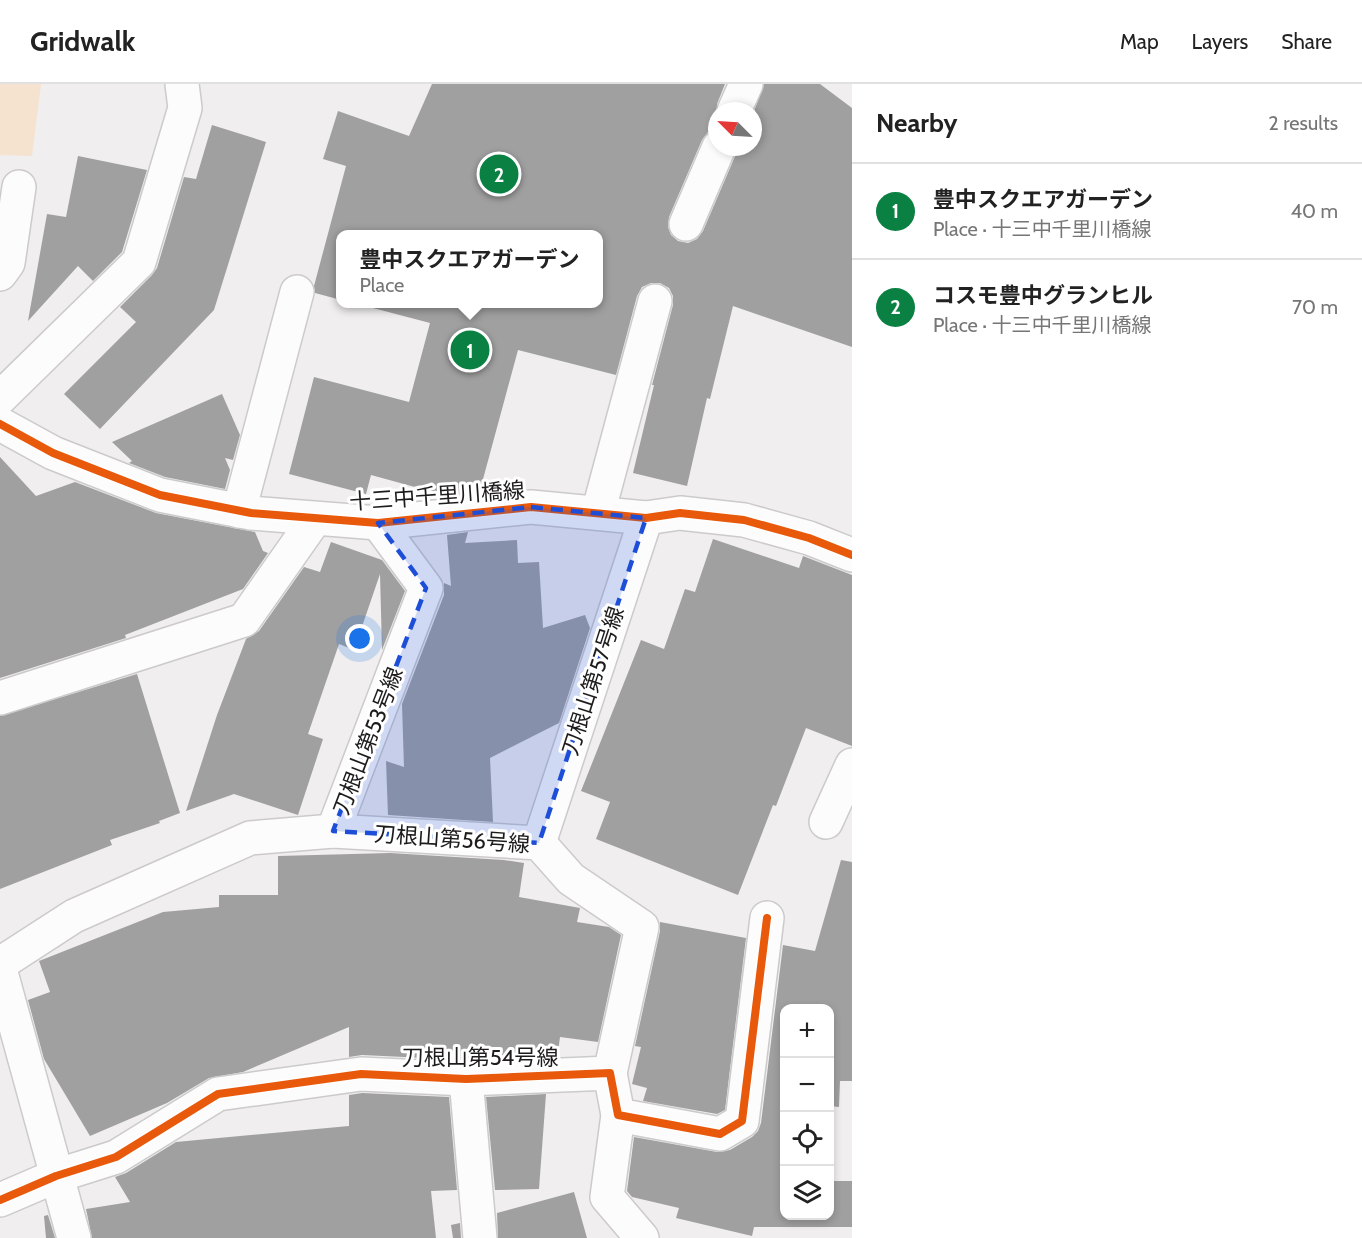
<!DOCTYPE html>
<meta charset="utf-8">
<style>
body{margin:0;font-family:Cabin,"Noto Sans JP",sans-serif;background:#f6f6f6;color:#222}
.controls{position:absolute;right:18px;bottom:18px;display:grid;overflow:hidden;border-radius:12px;box-shadow:0 3px 9px #0003}
.controls button{width:54px;height:54px;display:grid;place-items:center;padding:0;border:0;border-bottom:2px solid #e0e0e0;background:#fff;color:#222;font:30px sans-serif}
.compass{position:absolute;left:708px;top:18px;width:54px;height:54px;border-radius:50%;background:#fff;box-shadow:0 3px 9px #0003;rotate:294deg}
.you{position:absolute;left:360px;top:555px;width:21px;height:21px;margin:-15px;border:4px solid #fff;border-radius:50%;background:#1a73e8;box-shadow:0 0 0 9px #1a73e833}
.badge{display:grid;place-items:center;width:39px;height:39px;border-radius:50%;background:#0b8043;color:#fff;font-size:20px;font-weight:700}
.pin{position:absolute;translate:-50% -50%;border:3px solid #fff;box-shadow:0 2px 6px #0006}
.popup{position:absolute;left:336px;top:146px;width:267px;height:78px;box-sizing:border-box;display:grid;place-content:center;border-radius:12px;background:#fff;filter:drop-shadow(0 2px 4px #0005);font-size:20px;white-space:nowrap;color:#767676}
.popup b{font-size:22px;color:#222}
.popup::after{content:'';position:absolute;left:50%;top:100%;margin-left:-12px;border:12px solid transparent;border-top-color:#fff}
.list{margin:0;padding:0;list-style:none}
h2{display:flex;justify-content:space-between;align-items:center;height:78px;margin:0;padding:0 24px;font-size:26px}
h2 small{font-size:20px;font-weight:400;color:#767676}
.list li{display:grid;grid-template-columns:39px 1fr auto;gap:18px;align-items:center;box-sizing:border-box;height:96px;padding:0 24px;border-top:2px solid #e0e0e0}
.list b{display:block;font-size:22px;white-space:nowrap}
.list p{margin:0;font-size:20px;white-space:nowrap;color:#767676}
.list em{font-size:20px;font-style:normal;color:#767676}
.icon{flex:none;width:33px;height:33px;fill:none;stroke:currentColor;stroke-width:2;stroke-linecap:round;stroke-linejoin:round}
.map{position:relative;flex:none;width:852px;height:1154px;overflow:hidden}
header{display:flex;align-items:center;gap:36px;box-sizing:border-box;height:84px;padding:0 30px;background:#fff;border-bottom:2px solid #e0e0e0}
header strong{font-size:28px}
nav{display:flex;gap:33px;margin-inline-start:auto;font-size:21px}
main{display:flex}
aside{flex:1;background:#fff}
.map>svg:first-child{display:block}
.green{fill:#f5e2cf}
.building{fill:#a1a0a0}
.lines{fill:none;stroke-linecap:round;stroke-linejoin:round}
.minor-casing{stroke:#cccaca;stroke-width:36}
.minor{stroke:#fdfcfc;stroke-width:33}
.cycleway-casing{stroke:#fff;stroke-width:11}
.cycleway{stroke:#e8590c;stroke-width:8}
.marked{fill:#1d4ed8;fill-opacity:0.2;stroke:#1d4ed8;stroke-width:4.5;stroke-dasharray:12 8;stroke-linejoin:round}
.labels{text-anchor:middle;dominant-baseline:central;stroke-width:6;stroke-linejoin:round;paint-order:stroke}
.street-label{font-size:22px;fill:#1d1b1b;stroke:#fff}
</style>
<header>
<strong>Gridwalk</strong>
<nav><a>Map</a><a>Layers</a><a>Share</a></nav>
</header>
<main>
<div class="map">
<svg width="852" height="1154" viewBox="0 0 852 1154">
<rect width="100%" height="100%" fill="#f0eeee"/>
<polygon class="green" points="0,0 41,0 32,72 0,71"/>
<g class="building">
<polygon points="432,0 725,0 717,20 717,44 708,48 702,56 669,133 668,143 671,151 678,157 688,159 697,155 703,147 736,70 737,63 753,63 753,30 764,0 820,0 852,24 852,263 733,222 710,315 707,314 687,402 633,389 654,301 652,301 673,221 673,212 669,204 660,199 651,199 642,203 637,212 616,291 518,266 479,410 445,413 444,411 371,391 366,410 289,390 314,293 409,318 430,239 354,219 599,219 599,150 341,150 341,216 315,209 314,202 346,82 323,75 338,27 409,52"/>
<polygon points="212,41 266,58 214,226 100,345 64,310 136,238 120,223 152,191 157,184 184,93 196,95"/>
<polygon points="78,72 147,86 122,168 93,197 78,182 28,237 47,130 66,133"/>
<polygon points="222,310 240,351 233,376 225,374 230,386 225,405 165,393 129,379 132,377 112,358"/>
<polygon points="0,373 36,412 75,398 156,429 255,448 263,467 268,469 243,505 125,551 126,554 0,594"/>
<polygon points="468,448 465,459 517,456 518,479 539,478 543,544 585,531 590,544 559,639 490,674 493,738 388,731 386,677 404,683 402,620 444,511 444,499 451,502 447,451"/>
<polygon points="713,455 799,484 803,472 852,491 852,662 806,644 776,722 773,721 738,811 596,755 610,718 581,707 641,556 664,565 685,505 695,508"/>
<polygon points="331,458 382,476 405,507 382,566 380,490 354,566 339,560 308,650 323,655 298,731 234,710 186,727 217,631 246,555 259,547 304,483 320,488"/>
<polygon points="137,590 180,729 159,737 160,739 110,756 112,761 0,805 0,632"/>
<polygon points="390,769 504,776 524,779 519,813 580,824 577,838 609,843 621,851 598,958 560,953 558,968 549,967 549,973 466,976 362,971 349,973 349,943 243,988 209,994 167,1019 90,1052 44,975 28,916 50,908 39,877 163,828 219,823 219,811 278,811 278,772"/>
<polygon points="841,776 852,778 852,997 840,997 839,1023 830,1022 830,924 784,924 784,1131 830,1131 830,1097 852,1097 852,1143 754,1143 752,1152 676,1134 679,1124 632,1113 627,1107 634,1053 717,1068 730,1066 752,1053 758,1047 761,1039 783,861 815,867"/>
<polygon points="660,838 746,854 725,1026 717,1030 643,1017 647,1004 632,1000 641,963 635,962 660,847"/>
<polygon points="362,1009 449,1013 457,1106 431,1107 436,1154 92,1154 86,1125 130,1118 115,1093 126,1089 176,1058 349,1042 349,1011"/>
<polygon points="546,1010 539,1105 495,1106 486,1013"/>
<polygon points="574,1108 587,1154 498,1154 497,1129"/>
<polygon points="48,1131 55,1154 46,1154 44,1132"/>
<polygon points="460,1139 461,1154 453,1154 451,1141"/>
</g>
<g class="lines">
<defs>
<g id="minor">
<polyline points="734,27 746,0"/>
<polyline points="686,140 719,63"/>
<polyline points="0,190 8,179 19,103"/>
<polyline points="0,314 139,178 185,24 182,0"/>
<polyline points="0,340 53,369 160,411 251,429 378,439 531,423 646,434 680,429 744,436 809,454 852,471"/>
<polyline points="239,427 297,208"/>
<polyline points="598,429 655,217"/>
<polyline points="0,614 244,536 315,435"/>
<polyline points="826,738 852,681"/>
<polyline points="333,747 539,759 571,795 642,843 610,989"/>
<polyline points="539,759 646,434"/>
<polyline points="0,880 74,832 250,754 333,747 426,504 378,439"/>
<polyline points="0,885 74,1154"/>
<polyline points="466,995 480,1154"/>
<polyline points="618,1031 607,1113 642,1154"/>
<polyline points="0,1116 56,1092 116,1073 218,1010 361,990 466,995 610,989 618,1031 720,1050 742,1037 767,834"/>
</g>
</defs>
<use href="#minor" class="minor-casing"/>
<use href="#minor" class="minor"/>
<defs>
<g id="cycleway">
<polyline points="0,340 53,369 160,411 251,429 378,439 531,423 646,434 680,429 744,436 809,454 852,471"/>
<polyline points="0,1116 56,1092 116,1073 218,1010 361,990 466,995 610,989 618,1031 720,1050 742,1037 767,834"/>
</g>
</defs>
<use href="#cycleway" class="cycleway-casing"/>
<use href="#cycleway" class="cycleway"/>
</g>
<path class="marked" d="M531,423L646,434L539,759L333,747L426,504L378,439Z"/>
<g class="labels">
<g class="street-label">
<text transform="translate(437 412) rotate(-4)">十三中千里川橋線</text>
<text transform="translate(593 597) rotate(-72)">刀根山第57号線</text>
<text transform="translate(368 657) rotate(-69)">刀根山第53号線</text>
<text transform="translate(452 755) rotate(4)">刀根山第56号線</text>
<text x="480" y="973">刀根山第54号線</text>
</g>
</g>
</svg>
<div class="controls">
<button>+</button>
<button>−</button>
<button><svg class="icon" aria-label="locate" viewBox="0 0 24 24"><circle cx="12" cy="12" r="6"/><path d="M12 2v4M12 18v4M2 12h4M18 12h4"/></svg></button>
<button><svg class="icon" aria-label="layers" viewBox="0 0 24 24"><path d="M12 4l9 5-9 5-9-5zM3 14l9 5 9-5"/></svg></button>
</div>
<svg class="compass" viewBox="-18 -18 36 36"><path d="M0-13l5 13h-10z" fill="#e53935"/><path d="M0 13l5-13h-10z" fill="#767676"/></svg>
<div class="you"></div>
<div class="pin badge" style="left:470px;top:266px">1</div>
<div class="popup"><b>豊中スクエアガーデン</b>Place</div>
<div class="pin badge" style="left:499px;top:90px">2</div>
</div>
<aside>
<h2>Nearby<small>2 results</small></h2>
<ul class="list">
<li><span class="badge">1</span><div><b>豊中スクエアガーデン</b><p>Place · 十三中千里川橋線</p></div><em>40 m</em></li>
<li><span class="badge">2</span><div><b>コスモ豊中グランヒル</b><p>Place · 十三中千里川橋線</p></div><em>70 m</em></li>
</ul>
</aside>
</main>
